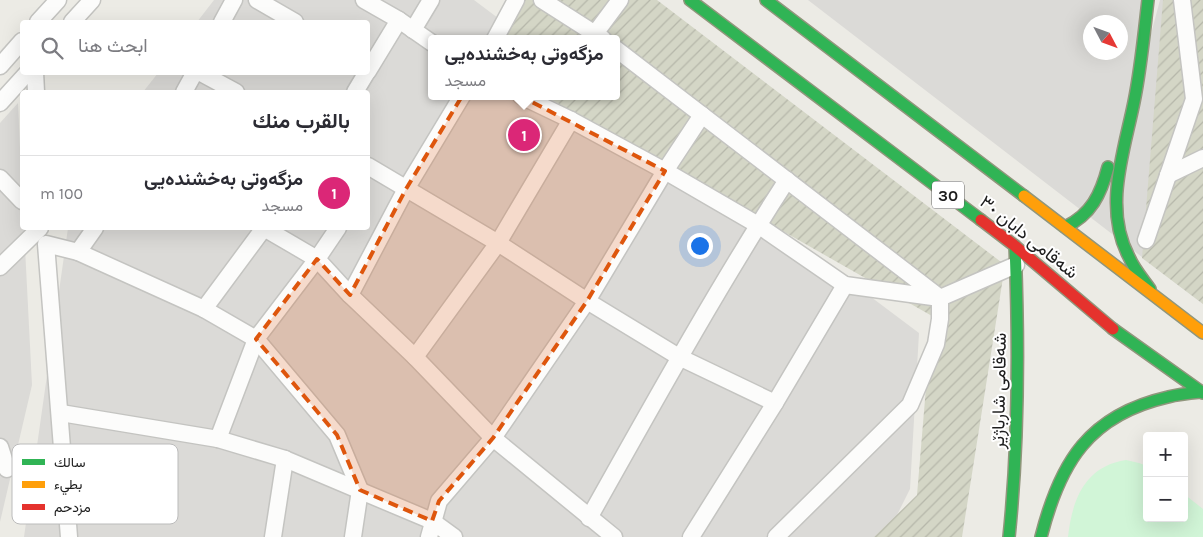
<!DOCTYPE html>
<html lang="ar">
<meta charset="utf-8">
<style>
body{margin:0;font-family:Karla,Vazirmatn,sans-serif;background:#f2f2f3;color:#2b2b33;direction:rtl}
.controls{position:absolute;right:15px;bottom:15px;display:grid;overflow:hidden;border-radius:5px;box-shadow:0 5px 20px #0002}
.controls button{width:45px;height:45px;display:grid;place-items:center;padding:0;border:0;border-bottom:1px solid #e1e1e2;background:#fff;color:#2b2b33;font:25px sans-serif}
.compass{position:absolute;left:1083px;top:15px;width:45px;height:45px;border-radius:50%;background:#fff;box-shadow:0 5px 20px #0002;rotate:131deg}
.you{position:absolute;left:699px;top:245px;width:18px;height:18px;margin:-12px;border:4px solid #fff;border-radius:50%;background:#1a73e8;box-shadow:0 0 0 8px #1a73e833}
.badge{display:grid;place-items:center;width:32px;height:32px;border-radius:50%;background:#db2777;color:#fff;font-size:16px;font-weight:700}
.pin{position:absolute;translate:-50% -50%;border:2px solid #fff;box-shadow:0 1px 5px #0006}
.popup{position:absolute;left:428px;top:35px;width:192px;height:65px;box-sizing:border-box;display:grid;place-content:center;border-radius:5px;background:#fff;filter:drop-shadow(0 1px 4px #0005);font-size:16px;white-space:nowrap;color:#7c7c81}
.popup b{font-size:19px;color:#2b2b33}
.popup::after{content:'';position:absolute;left:50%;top:100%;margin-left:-10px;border:10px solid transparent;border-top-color:#fff}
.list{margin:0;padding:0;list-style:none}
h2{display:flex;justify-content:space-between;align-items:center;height:65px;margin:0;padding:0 20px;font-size:21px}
h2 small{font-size:16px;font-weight:400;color:#7c7c81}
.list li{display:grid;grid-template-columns:32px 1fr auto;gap:15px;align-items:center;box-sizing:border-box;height:75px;padding:0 20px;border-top:1px solid #e1e1e2}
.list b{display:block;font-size:19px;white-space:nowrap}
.list p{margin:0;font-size:16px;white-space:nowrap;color:#7c7c81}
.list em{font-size:16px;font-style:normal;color:#7c7c81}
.icon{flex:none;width:28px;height:28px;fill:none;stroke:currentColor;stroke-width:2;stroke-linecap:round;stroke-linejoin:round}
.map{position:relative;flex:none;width:1203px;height:537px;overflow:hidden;direction:ltr}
.search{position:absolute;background:#fff;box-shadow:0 5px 20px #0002;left:20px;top:20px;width:350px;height:55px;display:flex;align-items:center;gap:12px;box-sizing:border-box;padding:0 18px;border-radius:5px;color:#7c7c81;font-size:19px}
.panel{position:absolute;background:#fff;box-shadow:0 5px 20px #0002;left:20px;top:90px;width:350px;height:140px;border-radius:5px;direction:rtl}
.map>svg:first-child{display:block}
.residential{fill:#dbdad7;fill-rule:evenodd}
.construction{fill:url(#construction-furrows)}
.park{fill:#d1f5d7}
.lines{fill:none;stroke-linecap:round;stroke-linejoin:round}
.street-casing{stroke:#c4c4c1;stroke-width:19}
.fast-casing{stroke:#90967c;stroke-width:14}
.slow-casing{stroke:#90967c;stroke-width:14}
.jam-casing{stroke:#90967c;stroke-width:14}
.street{stroke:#fcfcfb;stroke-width:16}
.fast{stroke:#30b455;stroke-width:11}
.slow{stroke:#ff9f0a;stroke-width:11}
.jam{stroke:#e5322d;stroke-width:11}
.marked{fill:#de560d;fill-opacity:0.2;stroke:#de560d;stroke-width:4;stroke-dasharray:10 6;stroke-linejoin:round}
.labels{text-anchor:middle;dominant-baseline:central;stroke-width:4;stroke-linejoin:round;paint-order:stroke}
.shield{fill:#fff;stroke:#616161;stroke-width:1}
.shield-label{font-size:16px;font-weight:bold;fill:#1d1d1d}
.street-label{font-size:18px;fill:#1d1d1d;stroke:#fff}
.key{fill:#fff;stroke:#bbb;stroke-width:1}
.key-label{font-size:14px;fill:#1d1d1d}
</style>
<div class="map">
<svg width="1203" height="537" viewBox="0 0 1203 537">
<defs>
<pattern id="construction-furrows" width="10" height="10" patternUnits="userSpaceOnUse" patternTransform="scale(1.25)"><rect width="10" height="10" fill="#d4d6c6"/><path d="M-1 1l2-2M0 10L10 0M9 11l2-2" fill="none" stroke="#b6b7aa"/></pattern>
</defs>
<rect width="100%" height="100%" fill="#ecebe5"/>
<g class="residential">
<polygon points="214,0 474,0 526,39 432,39 432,96 603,96 919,333 910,489 886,537 24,537 68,228 368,228 368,92 143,92 158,73 368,72 368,22 197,22"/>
<path d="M808,0H1144L1138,83L1160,0H1203V304ZM1090,22H1120V52H1090Z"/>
<polygon points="18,103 22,192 22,228 24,228 32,385 0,522 0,123"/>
</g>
<g class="construction">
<polygon points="521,0 657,0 1005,265 962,537 874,537 917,495 932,316 545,96 616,96 616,39 502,39"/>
<polygon points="1163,0 1203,0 1203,304 1142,258"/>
</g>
<path class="park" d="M1126,460L1139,463L1147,466V518H1184V494L1203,509V537H1068C1072,500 1085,466 1126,460Z"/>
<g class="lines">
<defs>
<g id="street">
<polyline points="257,0 295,22"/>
<polyline points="364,0 399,20 432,43"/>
<polyline points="542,0 603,39"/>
<polyline points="38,22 58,0"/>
<polyline points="72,22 92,0"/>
<polyline points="222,22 234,0"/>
<polyline points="413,30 431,0"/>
<polyline points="495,39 516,0"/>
<polyline points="591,39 620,0"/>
<polyline points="616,49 939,297"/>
<polyline points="0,66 22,41"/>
<polyline points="368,71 399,20"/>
<polyline points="35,72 36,92"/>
<polyline points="199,72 236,92"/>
<polyline points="184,92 195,72"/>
<polyline points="355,92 367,72"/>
<polyline points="521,96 571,120 665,171 758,225 845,285 940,298"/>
<polyline points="0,103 28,72"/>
<polyline points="368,166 498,243 587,301 679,357 775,403"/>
<polyline points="1168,175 1203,158"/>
<polyline points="0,178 22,201"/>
<polyline points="264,228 317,259 350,295 415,357 493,438 614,537"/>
<polyline points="1146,240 1194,99 1182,0"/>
<polyline points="78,252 204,309 256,339 337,435 360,490 353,537"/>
<polyline points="0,267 40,228"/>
<polyline points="350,295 406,189 462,96"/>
<polyline points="204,309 264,228"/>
<polyline points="415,357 498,243 571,120"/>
<polyline points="61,413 218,439 285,459 432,521 454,537"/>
<polyline points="218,439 256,339 317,259 338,228"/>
<polyline points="0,447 7,469"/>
<path d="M589,518C653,404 716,290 787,180"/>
<polyline points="69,537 46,244 78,252 95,228"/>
<polyline points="273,537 285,459"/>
<polyline points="429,537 439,501 493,438 587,301 665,171 702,115"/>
<polyline points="691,537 775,403 845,285"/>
<polyline points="776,537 910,405 936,344 940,319 940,298 1016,265"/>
</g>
<g id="fast">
<polyline points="690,0 981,220"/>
<polyline points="766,0 1024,196"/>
<path d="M1148,0C1144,34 1141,68 1134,102C1124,152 1103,208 1129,257C1134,269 1143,279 1150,289"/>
<path d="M1065,227C1091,215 1101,194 1108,167"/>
<polyline points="1113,329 1203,393"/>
<path d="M1009,537C1019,440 1019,343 1015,246"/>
<path d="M1041,537C1060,462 1089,415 1168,397C1179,394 1191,393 1202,392"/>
</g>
<polyline id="slow" points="1024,196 1203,333"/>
<polyline id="jam" points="981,220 1015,246 1113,329"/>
</defs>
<use href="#street" class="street-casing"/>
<use href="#fast" class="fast-casing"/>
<use href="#slow" class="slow-casing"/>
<use href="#jam" class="jam-casing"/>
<use href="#street" class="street"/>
<use href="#fast" class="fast"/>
<use href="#slow" class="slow"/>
<use href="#jam" class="jam"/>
</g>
<path class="marked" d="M476,73L665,171L587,301L493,438L439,501L432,521L360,490L337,435L256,339L317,259L350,295L406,189Z"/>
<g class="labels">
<rect class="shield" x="932" y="181.5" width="32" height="27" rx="4"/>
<g class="shield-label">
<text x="948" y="195">30</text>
</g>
<g class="street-label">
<text transform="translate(1029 237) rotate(39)">شەقامی دابان ٣٠</text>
<text transform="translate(999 391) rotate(-89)">شەقامی شارباژێر</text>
</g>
</g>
<rect x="12" y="444" width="166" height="80" rx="8" class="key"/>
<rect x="22" y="459" width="23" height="6" fill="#30b455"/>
<rect x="22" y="481" width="23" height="7" fill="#ff9f0a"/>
<rect x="22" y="504" width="23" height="6" fill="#e5322d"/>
<g class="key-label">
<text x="54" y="467">سالك</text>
<text x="54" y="489">بطيء</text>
<text x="54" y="512">مزدحم</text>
</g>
</svg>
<div class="controls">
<button>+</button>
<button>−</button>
</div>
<svg class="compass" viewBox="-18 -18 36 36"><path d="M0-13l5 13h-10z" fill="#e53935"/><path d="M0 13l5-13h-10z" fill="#7c7c81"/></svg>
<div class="you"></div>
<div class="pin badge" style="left:524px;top:135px">1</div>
<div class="popup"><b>مزگەوتی بەخشندەیی</b>مسجد</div>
<div class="search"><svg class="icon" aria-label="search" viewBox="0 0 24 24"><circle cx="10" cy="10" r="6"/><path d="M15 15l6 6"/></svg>ابحث هنا</div>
<section class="panel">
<h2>بالقرب منك<small></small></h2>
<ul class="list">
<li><span class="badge">1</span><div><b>مزگەوتی بەخشندەیی</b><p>مسجد</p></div><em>100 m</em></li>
</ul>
</section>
</div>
